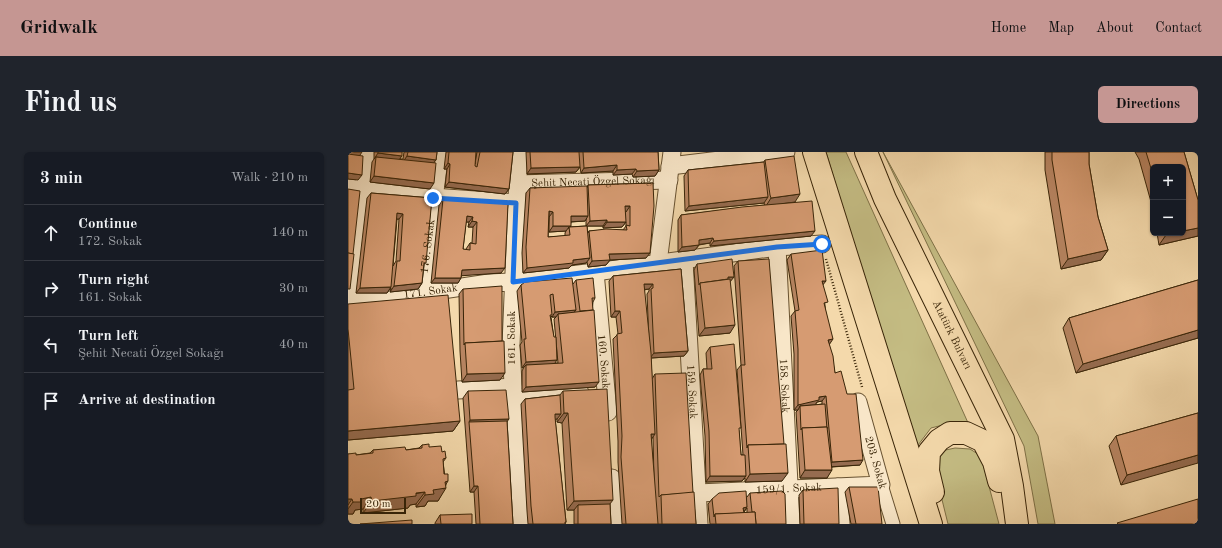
<!DOCTYPE html>
<meta charset="utf-8">
<style>
body{margin:0;font-family:"Old Standard TT",serif;background:#20242c;color:#f1f3f6}
.controls{position:absolute;right:12px;top:12px;display:grid;overflow:hidden;border-radius:6px;box-shadow:0 1px 3px #0004}
.controls button{width:36px;height:36px;display:grid;place-items:center;padding:0;border:0;border-bottom:1px solid #363941;background:#171b24;color:#f1f3f6;font:20px sans-serif}
.scale{position:absolute;left:12px;bottom:10px;width:46px;box-sizing:border-box;padding-left:4px;border:2px solid #392508;border-top:0;font-size:11px;line-height:14px;white-space:nowrap;color:#392508;-webkit-text-stroke:3px #f8e6c8;paint-order:stroke}
.stop{position:absolute;width:12px;height:12px;margin:-9px;border:3px solid #1a73e8;border-radius:50%;background:#fff}
.stop.end{background:#1a73e8;border-color:#fff;box-shadow:0 1px 4px #0008}
.list{margin:0;padding:0;list-style:none}
h2{display:flex;justify-content:space-between;align-items:center;height:52px;margin:0;padding:0 16px;font-size:17px}
h2 small{font-size:13px;font-weight:400;color:#9ea1a6}
.list li{display:grid;grid-template-columns:26px 1fr auto;gap:12px;align-items:center;box-sizing:border-box;height:56px;padding:0 16px;border-top:1px solid #363941}
.list b{display:block;font-size:15px;white-space:nowrap}
.list p{margin:0;font-size:13px;white-space:nowrap;color:#9ea1a6}
.list em{font-size:13px;font-style:normal;color:#9ea1a6}
.icon{flex:none;width:22px;height:22px;fill:none;stroke:currentColor;stroke-width:2;stroke-linecap:round;stroke-linejoin:round}
.map{position:relative;flex:none;width:850px;height:372px;overflow:hidden;border-radius:6px}
header{display:flex;align-items:center;gap:24px;box-sizing:border-box;height:56px;padding:0 20px;background:#c59692;color:#111}
header strong{font-size:19px}
nav{display:flex;gap:22px;margin-inline-start:auto;font-size:14px}
.intro{display:flex;align-items:center;justify-content:space-between;box-sizing:border-box;height:96px;padding:0 24px}
h1{margin:0;font-size:28px}
.button{padding:10px 18px;border-radius:6px;background:#c59692;color:#111;font-size:14px;font-weight:700}
main{display:flex;gap:24px;padding:0 24px}
aside{flex:1;background:#171b24;border-radius:6px;box-shadow:0 1px 3px #0004}
.map>svg:first-child{display:block}
.green{fill:#c4bc83;stroke:#7e7046}
.lines{fill:none;stroke-linecap:round;stroke-linejoin:round}
.pedestrian-casing{stroke:#685231;stroke-width:15}
.minor-casing{stroke:#685231;stroke-width:19}
.trunk-casing{stroke:#392508;stroke-width:24}
.path{stroke:#392508;stroke-width:2.5;stroke-dasharray:1 2;stroke-linecap:butt}
.pedestrian{stroke:#f8e6c8;stroke-width:13}
.minor{stroke:#f8e6c8;stroke-width:17}
.trunk{stroke:#f4d9ab;stroke-width:22}
.wall{fill:#b88562;stroke:#392508;fill-rule:evenodd}
.shaded-wall{fill:#966c50;stroke:#392508}
.building{fill:#d69b72;stroke:#392508;fill-rule:evenodd}
.route{stroke:#1a73e8;stroke-width:5}
.labels{text-anchor:middle;dominant-baseline:central;stroke-width:4;stroke-linejoin:round;paint-order:stroke}
.street-label{font-size:11px;fill:#392508;stroke:#f8e6c8}
</style>
<header>
<strong>Gridwalk</strong>
<nav><a>Home</a><a>Map</a><a>About</a><a>Contact</a></nav>
</header>
<div class="intro"><h1>Find us</h1><a class="button">Directions</a></div>
<main>
<aside>
<h2>3 min<small>Walk · 210 m</small></h2>
<ul class="list">
<li><svg class="icon" aria-label="ahead" viewBox="0 0 24 24"><path d="M12 20V5M6 11l6-6 6 6"/></svg><div><b>Continue</b><p>172. Sokak</p></div><em>140 m</em></li>
<li><svg class="icon" aria-label="right" viewBox="0 0 24 24"><path d="M7 20v-9h11M14 6l5 5-5 5"/></svg><div><b>Turn right</b><p>161. Sokak</p></div><em>30 m</em></li>
<li><svg class="icon" aria-label="left" viewBox="0 0 24 24"><path d="M17 20v-9H6M10 6l-5 5 5 5"/></svg><div><b>Turn left</b><p>Şehit Necati Özgel Sokağı</p></div><em>40 m</em></li>
<li><svg class="icon" aria-label="arrive" viewBox="0 0 24 24"><path d="M6 21V4h12l-3 4 3 4H6"/></svg><div><b>Arrive at destination</b></div></li>
</ul>
</aside>
<div class="map">
<svg width="850" height="372" viewBox="0 0 850 372">
<rect width="100%" height="100%" fill="#f4d9ab"/>
<filter id="stains"><feTurbulence type="fractalNoise" baseFrequency=".005" numOctaves="4"/><feColorMatrix values="0 0 0 0 .2 0 0 0 0 .09 0 0 0 0 .02 0 0 0 .5 -.17"/></filter>
<radialGradient id="worn" r=".72"><stop offset=".6" stop-color="#630" stop-opacity="0"/><stop offset="1" stop-color="#630" stop-opacity=".3"/></radialGradient>
<g class="green">
<polygon points="478,0 498,0 621,273 599,272 583,276 567,297"/>
<polygon points="535,0 690,284 707,372 690,372 676,294"/>
<polygon points="607,296 622,297 633,304 651,372 600,372 585,311 593,299"/>
</g>
<g class="lines">
<defs>
<polyline id="pedestrian" points="533,333 545,372"/>
<g id="minor">
<polyline points="171,0 163,193 172,372"/>
<polyline points="322,14 438,0"/>
<path id="s1" d="M169,32L321,28"/>
<polyline points="0,36 85,45 168,51"/>
<path id="s2" d="M429,95L443,372"/>
<path id="s3" d="M336,108L351,372"/>
<polyline points="310,111 324,0"/>
<path id="s4" d="M247,120L260,260"/>
<path id="s5" d="M74,141L92,0"/>
<path id="s6" d="M0,149L74,141L141,131L165,130L247,120L429,95L474,92"/>
<polyline points="2,149 20,0"/>
<polyline points="110,238 165,235"/>
<polyline points="166,246 233,242"/>
<polyline points="264,326 266,372"/>
<polyline points="490,335 493,372"/>
<path id="s7" d="M350,341L533,333L510,250"/>
</g>
<g id="trunk">
<polyline points="466,0 583,372"/>
<path id="s8" d="M518,0L537,47L655,287L664,334L669,372"/>
<polyline points="585,340 580,319 581,300 591,288 602,281 618,281 635,289 646,310 651,329"/>
</g>
</defs>
<use href="#pedestrian" class="pedestrian-casing"/>
<use href="#minor" class="minor-casing"/>
<use href="#trunk" class="trunk-casing"/>
<polyline class="path" points="478,107 514,235"/>
<use href="#pedestrian" class="pedestrian"/>
<use href="#minor" class="minor"/>
<use href="#trunk" class="trunk"/>
</g>
<g class="wall">
<polygon points="26,0 54,0 52,7 55,7 56,0 89,0 88,8 86,10 82,37 22,30 24,10 26,7"/>
<polygon points="98,0 128,0 127,12 129,0 165,0 161,37 157,42 97,35 99,17 96,17"/>
<polygon points="178,0 310,0 311,18 307,24 285,25 284,22 265,23 265,19 233,21 232,15 228,20 179,22"/>
<polygon points="697,0 741,0 741,12 750,65 760,98 753,108 713,117 697,18"/>
<polygon points="787,0 836,0 850,48 850,84 811,93 809,81 835,81 805,15 805,57 791,7"/>
<polygon points="417,8 447,50 433,52 463,84 362,94 362,91 351,93 347,98 330,100 330,68 333,63 417,53 416,51 337,59 336,24 340,18 416,10"/>
<path d="M305,31L298,106L262,108L258,113L240,115L239,110L238,111L224,113L221,116L175,121L174,101L178,41L182,36H239L240,33ZM201,65V80L218,79L217,81V84L200,85ZM238,67V74L222,75L223,70L237,69ZM278,70V74L275,78L241,79L240,81L239,74H255V76L274,75Z"/>
<path d="M23,41L84,46L74,131L70,137L42,140L43,136L39,141H8L19,46ZM49,67H51L48,109L45,114Z"/>
<path d="M95,47L160,52L153,121L114,123L110,131H83L91,53ZM118,70H121L120,75H125L124,91H122L118,97V98L115,97Z"/>
<path d="M443,102L475,134L481,193L487,221L512,313L484,315L479,326H452L448,260L450,258H446V202L443,164L447,159L439,108ZM474,249V252L467,253L469,250Z"/>
<polygon points="390,109 434,329 397,330 397,326 394,329 358,330 357,284 352,223 355,217 359,217 358,201 362,195 391,279 393,303 395,303 389,218 393,213 386,114"/>
<polygon points="349,112 386,125 382,129 382,181 351,184 346,118"/>
<path d="M333,117L340,199L336,204L303,206L304,227L307,222L345,341L348,372H274L270,310V289L265,187L270,182L268,165H263L261,129L265,124ZM301,137V139L299,142L301,189L296,138ZM305,285L306,327L303,287Z"/>
<path d="M228,128L247,146L245,150L244,159L247,235L174,240V219L176,215L174,216L172,193L174,190L169,139L173,133L225,132ZM203,164L204,165H208L206,167L210,211H206L209,208L203,165Z"/>
<polygon points="850,128 850,186 728,221 715,176 721,166"/>
<polygon points="115,137 154,189 152,228 114,230 112,199 111,142"/>
<polygon points="0,152 112,269 105,279 0,288"/>
<polygon points="120,239 161,267 159,269 165,372 128,372 126,340 122,340 115,246"/>
<polygon points="215,239 262,352 263,372 226,372 226,358 219,358 214,271 209,270 209,267 207,267 218,370 217,372 180,372 179,359 173,252 177,247 212,243"/>
<polygon points="850,261 773,333 761,294 768,284"/>
<polygon points="74,293 94,300 98,306 95,310 98,333 90,349 80,349 77,354 68,355 68,352 62,353 60,356 15,361 15,357 7,358 5,362 0,362 0,302 8,303 22,301 25,298 58,298 71,296"/>
<polygon points="501,335 534,372 503,372 497,340"/>
<polygon points="455,338 491,372 452,372 451,343"/>
<path d="M402,341L438,372H362L360,352L364,347L399,345ZM399,356V361H396V360Z"/>
<polygon points="92,363 124,372 87,372 87,371"/>
</g>
<g class="shaded-wall">
<polygon points="0,0 14,0 10,6 0,5"/>
<polygon points="30,1 54,4 50,9 28,5 26,7"/>
<polygon points="59,4 88,8 84,13 55,10"/>
<polygon points="100,11 102,12 99,17 96,17"/>
<polygon points="269,13 265,19 233,21 236,16"/>
<polygon points="232,15 228,20 179,22 183,16"/>
<polygon points="288,17 284,22 265,23 269,18"/>
<polygon points="311,18 307,24 285,25 289,19"/>
<polygon points="0,21 14,23 10,28 0,27"/>
<polygon points="26,24 86,31 82,37 22,30"/>
<polygon points="101,30 161,37 157,42 97,35"/>
<polygon points="452,42 447,50 418,54 423,46"/>
<polygon points="420,45 416,51 337,59 341,54"/>
<polygon points="277,54 282,54 278,60 274,60"/>
<polygon points="201,59 205,60 201,65"/>
<polygon points="49,61 55,62 51,67 46,67"/>
<polygon points="119,64 125,65 121,70 115,70"/>
<polygon points="223,64 240,64 237,69 219,70"/>
<polygon points="259,68 255,74 238,74 242,69"/>
<polygon points="124,69 129,70 125,75 120,75"/>
<polygon points="259,70 278,70 274,75 255,76"/>
<polygon points="205,74 223,74 221,77 221,75 218,79 201,80"/>
<polygon points="850,76 850,84 811,93 818,83 827,81 835,81 835,79"/>
<polygon points="467,79 463,84 362,94 366,89"/>
<polygon points="365,86 362,91 347,93 351,88"/>
<polygon points="351,93 347,98 330,100 334,95"/>
<polygon points="760,98 753,108 713,117 720,107"/>
<polygon points="302,101 298,106 262,108 258,113 240,115 244,109 261,102"/>
<polygon points="242,106 238,111 224,113 221,116 175,121 179,116 225,108"/>
<polygon points="157,116 153,121 110,124 114,118"/>
<polygon points="380,125 386,125 382,130 353,138"/>
<polygon points="87,126 113,126 110,131 83,131"/>
<polygon points="474,129 478,129 474,134"/>
<polygon points="74,131 70,137 42,140 46,134"/>
<polygon points="296,132 305,132 301,137 292,138"/>
<polygon points="43,135 39,141 8,141 12,136"/>
<polygon points="228,158 224,163 210,162 208,165 204,165 207,160"/>
<polygon points="267,159 272,159 268,165 263,165"/>
<polygon points="387,173 382,181 351,184 357,176"/>
<polygon points="850,178 850,186 728,221 735,212"/>
<polygon points="485,187 481,193 480,188"/>
<polygon points="340,199 336,204 302,206 306,201"/>
<polygon points="209,208 205,214 178,213 176,215 174,216 178,210"/>
<polygon points="157,221 152,228 114,230 119,222"/>
<polygon points="251,230 247,235 174,240 178,235"/>
<polygon points="478,244 474,249 469,250 467,253 452,254 450,258 446,258 450,253 471,245"/>
<polygon points="216,261 220,261 214,271 209,270"/>
<polygon points="207,262 213,262 209,267 203,268"/>
<polygon points="161,267 155,275 121,270 122,268"/>
<polygon points="112,269 105,279 0,288 0,279"/>
<polygon points="303,282 307,282 303,288"/>
<polygon points="850,303 850,311 773,333 779,323"/>
<polygon points="515,308 512,313 480,315 484,310"/>
<polygon points="457,318 484,318 479,326 452,326"/>
<polygon points="440,321 434,329 397,330 402,322"/>
<polygon points="362,324 398,324 394,329 358,330"/>
<polygon points="100,329 95,337 98,336 90,349 80,349 77,354 68,355 77,343 97,330"/>
<polygon points="126,334 130,334 126,340 122,340"/>
<polygon points="77,340 68,352 62,353 60,356 15,361 24,349"/>
<polygon points="23,345 15,357 7,358 5,362 0,362 0,357 5,350 13,347"/>
<polygon points="0,347 4,347 0,353"/>
<polygon points="265,348 258,357 230,353 226,358 219,358 226,349"/>
<polygon points="399,355 395,361 395,356"/>
</g>
<g class="building">
<polygon points="30,0 54,0 54,4 30,1"/>
<polygon points="60,0 89,0 88,8 59,4"/>
<polygon points="101,0 128,0 127,14 129,15 132,0 165,0 161,37 101,30 102,12 100,11"/>
<polygon points="182,0 231,0 232,15 183,16"/>
<polygon points="235,0 310,0 311,18 289,19 288,17 269,18 269,13 236,16"/>
<polygon points="704,0 741,0 741,12 750,65 760,98 720,107 704,8"/>
<polygon points="798,0 836,0 850,48 850,76 835,79 835,15 805,15 805,23"/>
<polygon points="0,2 15,4 14,23 0,21"/>
<polygon points="446,4 452,42 423,46 422,43 417,8"/>
<polygon points="28,5 88,11 86,31 26,24"/>
<polygon points="416,10 420,45 341,54 340,18"/>
<polygon points="305,31 306,54 302,101 261,102 262,108 244,109 241,79 258,77 279,78 278,73 282,74 282,54 277,54 278,70 259,70 259,68 242,69 240,33"/>
<polygon points="239,34 240,64 223,64 223,74 205,74 205,60 201,59 200,85 222,83 221,75 239,74 242,106 225,108 225,111 179,116 178,95 182,36"/>
<polygon points="0,37 12,39 5,102 0,101"/>
<polygon points="23,41 84,46 78,111 76,111 74,131 46,134 49,109 52,109 55,62 49,61 43,135 12,136"/>
<path d="M95,47L160,52L157,116L114,118L113,126H87ZM119,64L125,65L124,69L129,70L128,92L122,91V98L115,97Z"/>
<polygon points="464,49 467,79 366,89 365,86 351,88 351,93 334,95 333,63 394,55"/>
<polygon points="818,81 827,81 818,83"/>
<polygon points="474,98 478,129 474,129 480,150 476,151 485,187 480,188 485,204 487,221 493,219 499,242 508,242 515,308 484,310 478,244 471,245 471,248 450,253 450,197 447,159 451,158 443,102"/>
<polygon points="0,101 6,102 2,137 0,137"/>
<polygon points="384,107 386,125 380,125 380,127 352,131 351,133 349,112"/>
<polygon points="421,107 436,292 400,293 399,296 393,213 397,213 390,109"/>
<polygon points="333,117 340,199 306,201 303,137 305,136 305,132 296,132 303,201 307,282 303,282 310,372 278,372 273,305 274,284 269,182 274,181 272,159 267,159 265,124"/>
<polygon points="224,126 228,158 207,160 205,142 202,143 204,163 202,163 206,185 208,185 209,208 178,210 176,187 178,187 173,133 177,130"/>
<polygon points="245,126 247,146 244,146 245,158 232,159 228,128"/>
<polygon points="382,127 387,173 357,176 352,131"/>
<polygon points="850,128 850,178 735,212 721,166"/>
<polygon points="154,134 154,189 117,191 116,193 115,137"/>
<polygon points="100,143 112,269 0,279 0,238 6,237 0,177 0,152"/>
<polygon points="246,158 251,230 178,235 178,213 215,211 210,162"/>
<polygon points="156,189 157,221 119,222 117,191"/>
<polygon points="386,192 393,276 391,276 393,303 397,303 398,324 362,324 361,279 355,217 364,217 362,195"/>
<polygon points="338,221 345,341 313,343 311,345 307,222"/>
<polygon points="259,237 265,348 226,349 220,261 216,261 215,239"/>
<polygon points="158,238 161,267 122,268 120,239"/>
<polygon points="212,243 213,262 207,262 207,265 218,370 217,370 217,372 185,372 183,354 177,247"/>
<polygon points="477,252 479,277 479,275 454,276 453,278 452,254"/>
<polygon points="850,261 850,303 779,323 768,284"/>
<polygon points="159,269 165,372 132,372 130,334 126,334 121,270"/>
<polygon points="479,275 484,318 457,318 454,276"/>
<polygon points="81,292 81,295 93,294 94,300 97,299 98,306 95,307 96,322 100,322 100,329 97,330 98,336 85,338 86,342 77,343 77,340 68,341 68,344 24,349 23,345 13,347 13,350 5,350 4,347 0,347 0,302 8,301 8,303 25,301 25,298 57,295 58,298 74,296 74,293"/>
<polygon points="438,292 440,321 402,322 400,293"/>
<polygon points="501,335 530,335 534,372 508,372"/>
<polygon points="490,336 491,372 456,372 455,338"/>
<polygon points="398,339 399,355 395,356 396,361 367,362 366,365 364,347 371,341"/>
<polygon points="434,339 437,342 438,372 408,372 407,360 404,360 402,341"/>
<polygon points="346,340 348,372 314,372 313,343"/>
<polygon points="850,347 850,372 770,372 769,371"/>
<polygon points="262,352 263,372 230,372 230,353"/>
<polygon points="407,360 408,372 368,372 367,362"/>
<polygon points="124,362 124,372 93,372 92,363"/>
<polygon points="64,368 64,372 12,372"/>
</g>
<g class="lines">
<polyline class="route" points="85,46 168,51 165,130 429,95 474,92"/>
</g>
<g class="labels">
<g class="street-label">
<text stroke="none"><textPath href="#s1" startOffset="76">Şehit Necati Özgel Sokağı</textPath></text>
<text stroke="none"><textPath href="#s5" startOffset="47">176. Sokak</textPath></text>
<text stroke="none"><textPath href="#s6" startOffset="83">171. Sokak</textPath></text>
<text stroke="none"><textPath href="#s8" startOffset="202">Atatürk Bulvarı</textPath></text>
<text transform="translate(164 186) rotate(-90)">161. Sokak</text>
<text stroke="none"><textPath href="#s4" startOffset="90">160. Sokak</textPath></text>
<text stroke="none"><textPath href="#s2" startOffset="139">158. Sokak</textPath></text>
<text stroke="none"><textPath href="#s3" startOffset="132">159. Sokak</textPath></text>
<text transform="translate(527 311) rotate(74)">203. Sokak</text>
<text stroke="none"><textPath href="#s7" startOffset="91">159/1. Sokak</textPath></text>
</g>
</g>
<rect width="100%" height="100%" filter="url(#stains)"/>
<rect width="100%" height="100%" fill="url(#worn)"/>
</svg>
<div class="controls">
<button>+</button>
<button>−</button>
</div>
<div class="scale">20 m</div>
<div class="stop" style="left:474px;top:92px"></div>
<div class="stop end" style="left:85px;top:46px"></div>
</div>
</main>
